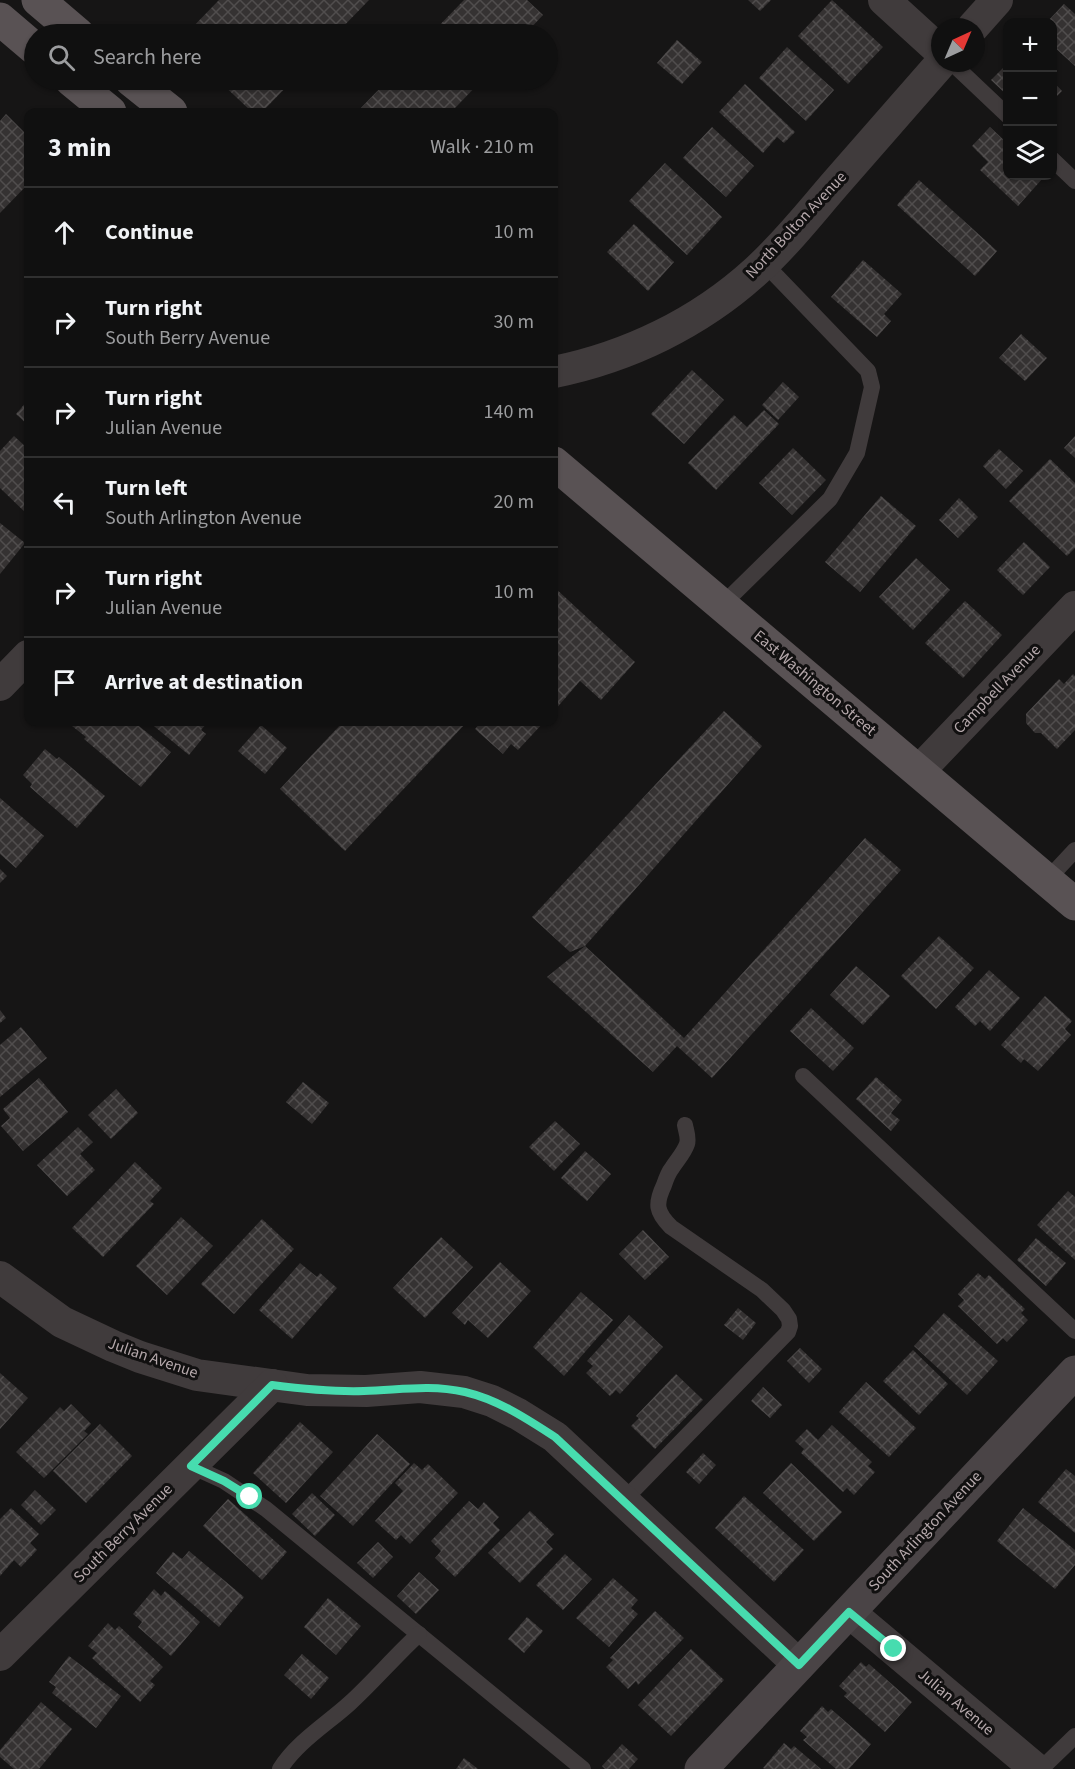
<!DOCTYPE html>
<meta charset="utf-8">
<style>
body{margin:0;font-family:"Source Sans 3",sans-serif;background:#191919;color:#f1f3f6}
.controls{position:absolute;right:18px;top:18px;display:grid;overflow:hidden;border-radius:12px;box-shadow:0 2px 4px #0004}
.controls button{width:54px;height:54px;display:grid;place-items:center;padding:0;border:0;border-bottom:2px solid #303030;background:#101010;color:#f1f3f6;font:30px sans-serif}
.compass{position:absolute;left:931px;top:18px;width:54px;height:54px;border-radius:50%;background:#101010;box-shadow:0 2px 4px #0004;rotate:44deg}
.stop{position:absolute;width:18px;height:18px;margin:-14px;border:4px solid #47dcaf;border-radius:50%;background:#fff}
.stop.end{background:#47dcaf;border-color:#fff;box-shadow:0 2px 6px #0008}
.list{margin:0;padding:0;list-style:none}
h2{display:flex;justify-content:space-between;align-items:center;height:78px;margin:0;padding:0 24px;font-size:26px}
h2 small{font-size:20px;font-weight:400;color:#9c9d9f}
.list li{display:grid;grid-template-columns:39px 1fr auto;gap:18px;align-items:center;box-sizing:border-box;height:90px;padding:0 24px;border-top:2px solid #303030}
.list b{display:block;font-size:22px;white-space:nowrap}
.list p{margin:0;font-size:20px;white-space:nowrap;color:#9c9d9f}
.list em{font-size:20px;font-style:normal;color:#9c9d9f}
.icon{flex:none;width:33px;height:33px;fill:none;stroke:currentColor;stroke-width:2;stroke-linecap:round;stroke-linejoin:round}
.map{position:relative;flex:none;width:1075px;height:1769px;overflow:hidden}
.search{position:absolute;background:#101010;box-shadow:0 2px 4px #0004;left:24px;top:24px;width:534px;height:66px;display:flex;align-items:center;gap:15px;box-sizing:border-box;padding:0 21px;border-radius:33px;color:#9c9d9f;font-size:22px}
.panel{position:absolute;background:#101010;box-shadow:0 2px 4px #0004;left:24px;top:108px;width:534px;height:618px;border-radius:12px}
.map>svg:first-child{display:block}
.building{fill:url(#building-cross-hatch)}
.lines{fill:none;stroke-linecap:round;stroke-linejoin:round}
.lane{stroke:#403b3c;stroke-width:16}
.street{stroke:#403b3c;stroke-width:32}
.secondary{stroke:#4a4446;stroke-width:33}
.primary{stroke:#595254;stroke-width:33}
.route{stroke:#47dcaf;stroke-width:8}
.labels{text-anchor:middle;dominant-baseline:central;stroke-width:6;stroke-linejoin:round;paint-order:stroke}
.street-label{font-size:16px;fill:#b5a8ab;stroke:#111010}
</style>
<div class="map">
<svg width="1075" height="1769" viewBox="0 0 1075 1769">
<defs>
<pattern id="building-cross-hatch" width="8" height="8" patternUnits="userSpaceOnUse" patternTransform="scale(1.5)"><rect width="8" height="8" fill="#353232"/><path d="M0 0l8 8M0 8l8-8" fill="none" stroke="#504d4d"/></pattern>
</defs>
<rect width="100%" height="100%" fill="#161515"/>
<g class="building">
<polygon points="219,0 369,0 336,34 186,34"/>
<polygon points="464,0 527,0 543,15 525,34 431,34"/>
<polygon points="748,0 771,0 760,11"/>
<polygon points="832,0 883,47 848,84 798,36"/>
<polygon points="1064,4 1075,14 1075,66 1052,45 1052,22 1047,22"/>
<polygon points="677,40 702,62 682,84 657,63"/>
<polygon points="787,47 834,90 806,121 759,78"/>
<polygon points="1008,63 1008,96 991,80"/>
<polygon points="218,80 293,80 262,112 252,112"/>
<polygon points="388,80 482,80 451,112 357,112"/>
<polygon points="1052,81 1062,91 1052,101"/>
<polygon points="745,84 795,132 784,143 777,137 763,153 719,112"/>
<polygon points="6,114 28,136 28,184 0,213 0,121"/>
<polygon points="712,127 754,166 726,197 683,158"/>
<polygon points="990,127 1008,144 1008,176 1040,176 1043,178 1018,206 980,170 988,162 972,146"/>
<polygon points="665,163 722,217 687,255 629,201"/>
<polygon points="919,180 997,251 975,276 897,205"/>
<polygon points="634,224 674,262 648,291 607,252"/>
<polygon points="863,260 902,294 884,314 891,321 877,337 831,297"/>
<polygon points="1021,334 1047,358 1025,381 999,358"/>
<polygon points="692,370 724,400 684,444 651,414"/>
<polygon points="783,382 799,397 778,420 762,405"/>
<polygon points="28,400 28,425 16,414"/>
<polygon points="764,410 779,424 716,490 688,463 734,415 747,427"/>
<polygon points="14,436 28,449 28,515 0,488 0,451"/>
<polygon points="1075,436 1075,458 1064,448"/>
<polygon points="793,448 826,480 792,515 759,483"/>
<polygon points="999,449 1023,471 1006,489 983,466"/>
<polygon points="1050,459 1075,483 1075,548 1067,556 1009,501"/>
<polygon points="881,496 916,526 860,592 825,562"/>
<polygon points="959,498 978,517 958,538 939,520"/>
<polygon points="0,523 25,543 0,574"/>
<polygon points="1024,542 1050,567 1023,595 997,570"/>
<polygon points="916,558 950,590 913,630 879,597"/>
<polygon points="554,587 635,662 601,700 580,681 554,711"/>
<polygon points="965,601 1002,635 963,678 925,643"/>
<polygon points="1073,674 1075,676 1075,730 1057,749 1041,733 1035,733 1026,723 1026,714 1059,679 1064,684"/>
<polygon points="724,711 762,746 585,946 570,952 532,917"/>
<polygon points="76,722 134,722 171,752 141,787 84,739 86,737 72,726"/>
<polygon points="149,722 208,722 201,730 206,734 189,755"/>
<polygon points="343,722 467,722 345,851 280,789"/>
<polygon points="481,722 544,722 518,750 511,744 503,754 475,729"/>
<polygon points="261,725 287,748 265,774 238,751"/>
<polygon points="45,749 57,759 59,757 105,796 77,828 30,787 32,784 23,775"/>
<polygon points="0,798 44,836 16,868 0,854"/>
<polygon points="865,838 901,870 712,1078 677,1046 653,1072 547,977 585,946 684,1038"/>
<polygon points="0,869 7,876 0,883"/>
<polygon points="939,936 974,968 936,1009 901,976"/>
<polygon points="856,966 890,996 863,1025 830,995"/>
<polygon points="989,970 1020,998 990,1031 980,1021 975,1026 955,1007"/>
<polygon points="1045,996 1072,1021 1065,1029 1071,1035 1038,1071 1024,1059 1021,1063 1001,1045"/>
<polygon points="811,1008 854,1048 833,1071 790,1031"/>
<polygon points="0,1010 6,1018 0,1023"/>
<polygon points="21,1027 47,1058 0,1097 0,1045"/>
<polygon points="876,1077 902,1100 891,1113 900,1120 891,1131 856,1099"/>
<polygon points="39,1078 68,1112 23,1151 1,1126 10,1118 3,1109"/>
<polygon points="303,1082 329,1103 312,1124 286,1102"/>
<polygon points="116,1089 138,1113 111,1139 88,1115"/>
<polygon points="555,1121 580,1144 554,1171 529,1147"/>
<polygon points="78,1127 93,1142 80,1154 95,1170 67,1196 37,1165"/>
<polygon points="585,1151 611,1174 587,1201 561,1178"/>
<polygon points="135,1162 162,1188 150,1201 154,1204 103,1257 72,1228"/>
<polygon points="1068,1191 1075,1197 1075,1260 1037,1225"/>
<polygon points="181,1217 213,1246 167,1295 136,1266"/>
<polygon points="262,1219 294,1249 234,1314 201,1284"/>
<polygon points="643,1230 669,1257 645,1280 619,1254"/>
<polygon points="441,1237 473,1267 425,1318 393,1288"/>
<polygon points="1036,1238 1066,1263 1046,1286 1017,1260"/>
<polygon points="500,1262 531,1291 488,1338 468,1320 465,1325 452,1313"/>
<polygon points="300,1263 317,1277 320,1273 337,1288 292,1339 259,1310"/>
<polygon points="978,1273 985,1279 989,1275 1025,1309 1021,1313 1028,1320 1007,1342 1003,1338 997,1344 958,1306 964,1300 958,1294"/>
<polygon points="581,1292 613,1320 564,1376 533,1347"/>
<polygon points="738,1308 756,1323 743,1340 724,1325"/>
<polygon points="944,1313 998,1361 967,1395 914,1346"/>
<polygon points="629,1315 663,1347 620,1394 616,1390 610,1396 586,1373 593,1366 587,1361"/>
<polygon points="800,1348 822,1369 809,1383 787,1361"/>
<polygon points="913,1350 948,1384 919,1415 883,1381"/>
<polygon points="0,1373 28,1398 0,1429"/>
<polygon points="676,1374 703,1400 655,1449 631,1426 639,1418 636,1416"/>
<polygon points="866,1382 916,1428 889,1457 839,1412"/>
<polygon points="763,1387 782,1405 770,1418 751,1401"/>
<polygon points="71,1404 91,1424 84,1431 88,1434 44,1478 16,1452 60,1407 64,1411"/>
<polygon points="300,1422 333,1452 286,1503 253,1473"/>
<polygon points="100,1424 132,1456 86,1503 53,1471"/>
<polygon points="832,1425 872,1462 868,1466 875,1472 854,1495 847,1488 843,1492 801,1453 804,1449 795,1441 807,1429 818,1440"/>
<polygon points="377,1434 410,1464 353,1526 320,1496"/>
<polygon points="703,1453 716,1465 699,1484 686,1472"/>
<polygon points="414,1463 422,1470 428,1464 458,1493 410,1544 401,1535 396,1540 375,1521 403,1491 395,1483"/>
<polygon points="791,1463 842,1512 814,1541 763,1493"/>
<polygon points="1066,1469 1075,1476 1075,1533 1038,1502"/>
<polygon points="35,1490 56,1510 41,1525 21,1505"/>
<polygon points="312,1493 335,1515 315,1536 292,1514"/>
<polygon points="744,1496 804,1550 774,1582 715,1528"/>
<polygon points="228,1499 287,1552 262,1580 203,1526"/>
<polygon points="469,1501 478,1509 484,1502 499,1517 493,1523 500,1530 455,1577 435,1558 441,1551 431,1541"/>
<polygon points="11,1508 39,1534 30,1543 37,1550 21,1567 14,1560 0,1576 0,1519"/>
<polygon points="1023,1508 1075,1550 1075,1565 1055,1589 997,1541"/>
<polygon points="530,1511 554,1534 546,1542 553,1549 520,1583 488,1553"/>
<polygon points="378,1542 393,1557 373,1578 357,1563"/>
<polygon points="189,1551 244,1597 219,1627 156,1573 173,1552 182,1559"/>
<polygon points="565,1554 592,1579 563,1610 536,1585"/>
<polygon points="419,1572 439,1590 416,1614 397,1596"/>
<polygon points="613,1578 638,1600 631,1608 638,1614 609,1647 576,1618"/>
<polygon points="154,1589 161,1596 165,1591 200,1622 171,1656 138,1627 142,1622 133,1614"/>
<polygon points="328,1598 361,1626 336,1655 304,1627"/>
<polygon points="655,1611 684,1638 638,1685 636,1681 628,1689 606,1667 613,1660 610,1658"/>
<polygon points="527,1617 543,1631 524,1653 508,1639"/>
<polygon points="108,1623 115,1630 119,1626 163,1667 150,1681 155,1685 140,1702 92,1658 97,1653 88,1646"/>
<polygon points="691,1649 724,1680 671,1736 638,1705"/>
<polygon points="302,1654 329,1678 311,1699 284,1675"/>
<polygon points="69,1656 121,1696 96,1728 52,1693 56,1687 49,1682"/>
<polygon points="861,1662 866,1667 869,1664 912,1702 885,1732 844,1696 847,1693 839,1686"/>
<polygon points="41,1702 72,1729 39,1769 14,1769 0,1757 0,1750"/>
<polygon points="822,1706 828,1712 831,1709 871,1744 849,1769 836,1769 803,1740 807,1737 800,1731"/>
<polygon points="784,1743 791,1749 794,1746 821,1769 765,1769 763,1768"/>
<polygon points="622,1744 638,1759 629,1769 605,1769 602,1766"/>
<polygon points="464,1758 478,1769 456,1769"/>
</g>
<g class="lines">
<g class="lane">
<polyline points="952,63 1008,116"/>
<polyline points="1052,159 1075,181"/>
<polyline points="722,605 830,499 857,453 872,387 868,371 764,263"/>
<polyline points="1047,880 1075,850"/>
<polyline points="803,1076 1075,1331"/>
<polyline points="191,1466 224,1481 266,1509 583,1769"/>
<path d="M623,1501L788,1332L790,1326L789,1319L783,1310L762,1290L671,1227C656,1212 655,1204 664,1185C666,1179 668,1173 672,1168C677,1160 684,1153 687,1144C689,1138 686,1131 685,1125"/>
<path d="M280,1769C297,1742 327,1724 350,1703C374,1681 395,1656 419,1634"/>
<polyline points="1041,1769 1075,1736"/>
</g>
<g class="street">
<polyline points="884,0 940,51"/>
<polyline points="973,27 997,0"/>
<path d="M554,372C628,357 699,323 756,271C785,245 810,213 836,183C871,143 906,103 941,63"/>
<polyline points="0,685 28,656"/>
<polyline points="919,771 1075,607"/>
<polyline points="0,1277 62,1322 113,1346 140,1357 197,1375 307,1390 366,1391 420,1387 464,1392 492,1401 518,1414 555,1437 799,1665"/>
<polyline points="849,1612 1036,1769"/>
<polyline points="0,1655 272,1385"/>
</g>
<polyline class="secondary" points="701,1769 1075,1372"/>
<g class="primary">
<polyline points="38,0 78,34"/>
<polyline points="0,19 34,48"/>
<polyline points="71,80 110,112"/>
<polyline points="131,80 171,112"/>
<polyline points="554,463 1075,904"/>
</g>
</g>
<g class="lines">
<path class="route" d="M250,1497L224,1481L191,1466L272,1385C303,1389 333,1392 364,1391C400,1390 429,1384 465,1392C499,1400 527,1419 555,1437L799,1665L849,1612L894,1649"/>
</g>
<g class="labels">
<g class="street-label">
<text transform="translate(796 225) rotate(-47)">North Bolton Avenue</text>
<text transform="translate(815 683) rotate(40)">East Washington Street</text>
<text transform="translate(997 689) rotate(-46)">Campbell Avenue</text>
<text transform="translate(153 1358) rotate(19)">Julian Avenue</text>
<text transform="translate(925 1531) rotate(-47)">South Arlington Avenue</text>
<text transform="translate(123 1533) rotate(-45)">South Berry Avenue</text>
<text transform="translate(956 1702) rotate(40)">Julian Avenue</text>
</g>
</g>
</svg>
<div class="controls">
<button>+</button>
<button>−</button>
<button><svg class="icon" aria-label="layers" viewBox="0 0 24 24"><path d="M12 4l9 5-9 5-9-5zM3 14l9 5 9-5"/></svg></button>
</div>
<svg class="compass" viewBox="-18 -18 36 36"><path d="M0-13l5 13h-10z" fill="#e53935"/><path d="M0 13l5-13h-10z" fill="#9c9d9f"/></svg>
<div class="stop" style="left:250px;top:1497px"></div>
<div class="stop end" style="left:894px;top:1649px"></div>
<div class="search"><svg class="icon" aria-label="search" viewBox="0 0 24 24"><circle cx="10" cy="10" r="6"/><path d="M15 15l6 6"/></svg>Search here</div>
<section class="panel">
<h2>3 min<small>Walk · 210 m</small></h2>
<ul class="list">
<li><svg class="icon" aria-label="ahead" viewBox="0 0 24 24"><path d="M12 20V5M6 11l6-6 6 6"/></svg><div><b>Continue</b></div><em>10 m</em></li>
<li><svg class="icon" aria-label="right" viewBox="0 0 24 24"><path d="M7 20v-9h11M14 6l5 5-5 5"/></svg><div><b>Turn right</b><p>South Berry Avenue</p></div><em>30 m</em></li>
<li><svg class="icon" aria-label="right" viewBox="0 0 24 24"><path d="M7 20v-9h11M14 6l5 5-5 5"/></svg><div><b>Turn right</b><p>Julian Avenue</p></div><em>140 m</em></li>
<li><svg class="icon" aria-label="left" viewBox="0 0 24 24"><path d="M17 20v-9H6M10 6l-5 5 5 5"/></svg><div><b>Turn left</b><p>South Arlington Avenue</p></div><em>20 m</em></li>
<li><svg class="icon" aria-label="right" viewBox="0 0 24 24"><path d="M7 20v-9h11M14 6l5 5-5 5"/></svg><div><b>Turn right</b><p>Julian Avenue</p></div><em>10 m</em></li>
<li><svg class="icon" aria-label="arrive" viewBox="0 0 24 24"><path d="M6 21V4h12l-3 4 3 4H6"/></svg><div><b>Arrive at destination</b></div></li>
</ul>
</section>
</div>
